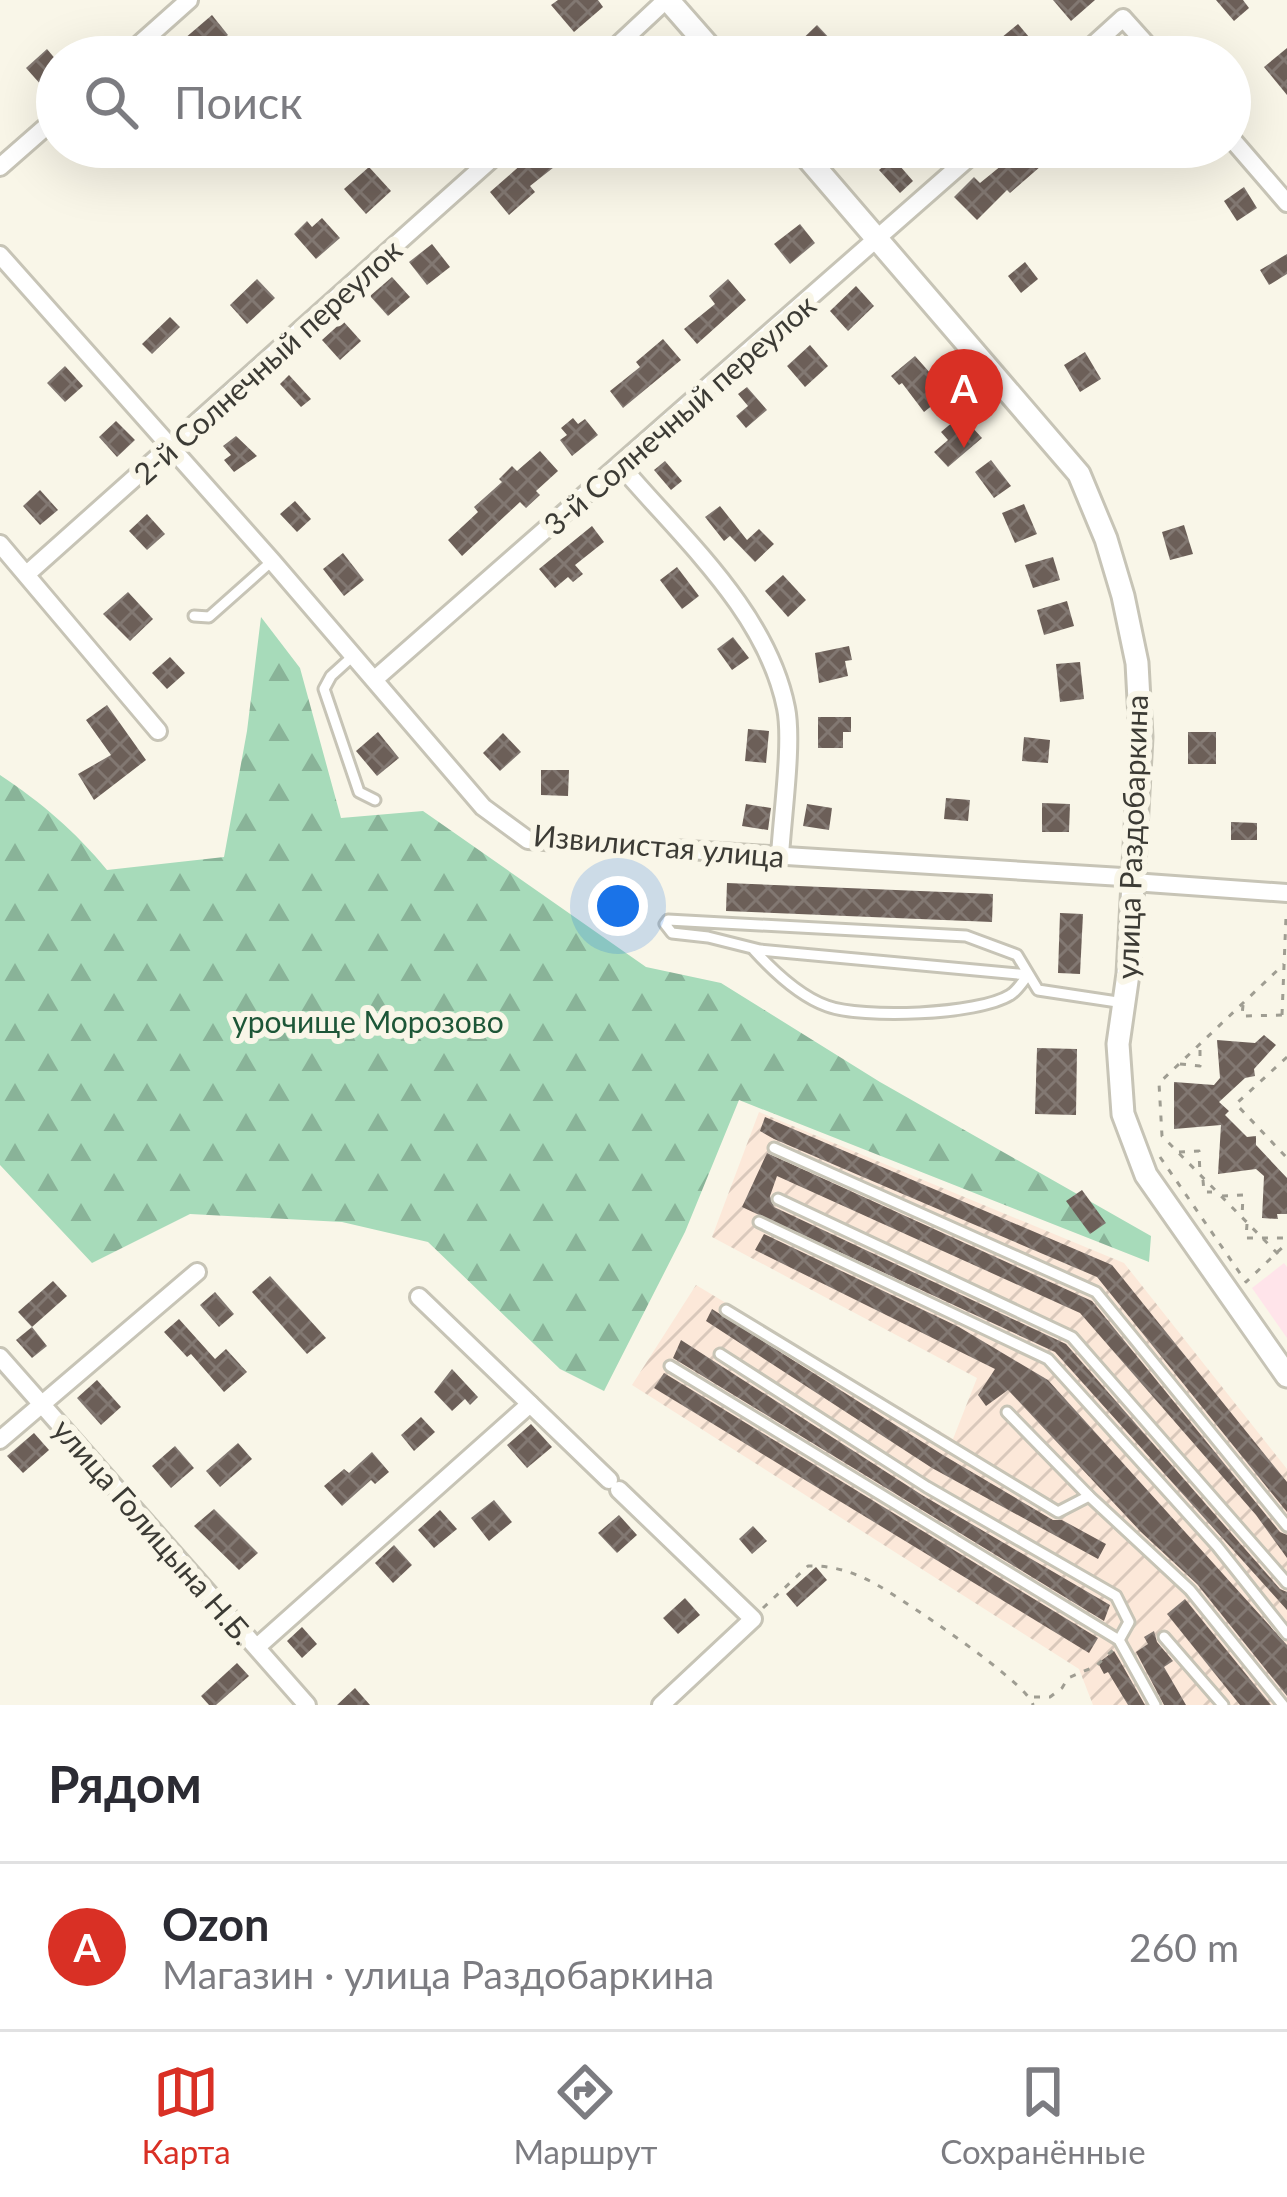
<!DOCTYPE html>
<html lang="ru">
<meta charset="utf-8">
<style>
body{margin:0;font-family:Lato,sans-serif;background:#f7f7f7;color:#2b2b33}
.you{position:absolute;left:618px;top:906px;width:42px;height:42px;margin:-30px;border:9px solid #fff;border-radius:50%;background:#1a73e8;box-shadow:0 0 0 18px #1a73e833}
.badge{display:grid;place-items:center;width:78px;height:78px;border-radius:50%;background:#d93025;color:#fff;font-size:39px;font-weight:700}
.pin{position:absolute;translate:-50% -99px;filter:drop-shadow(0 3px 6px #0008)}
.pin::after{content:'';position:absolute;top:63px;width:42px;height:36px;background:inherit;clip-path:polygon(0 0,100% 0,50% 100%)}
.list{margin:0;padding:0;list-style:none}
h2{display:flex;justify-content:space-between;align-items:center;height:156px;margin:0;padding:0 48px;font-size:51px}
h2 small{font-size:39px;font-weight:400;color:#7c7c81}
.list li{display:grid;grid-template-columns:78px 1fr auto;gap:36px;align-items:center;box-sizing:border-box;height:168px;padding:0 48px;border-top:3px solid #e1e1e2}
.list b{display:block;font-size:45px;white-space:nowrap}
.list p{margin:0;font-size:39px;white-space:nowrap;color:#7c7c81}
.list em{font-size:39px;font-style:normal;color:#7c7c81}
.icon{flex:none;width:66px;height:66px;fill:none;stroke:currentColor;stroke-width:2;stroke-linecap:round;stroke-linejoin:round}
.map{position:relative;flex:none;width:1287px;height:1705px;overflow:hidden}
.search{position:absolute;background:#fff;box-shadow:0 12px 48px #0002;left:36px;right:36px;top:36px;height:132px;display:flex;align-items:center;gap:30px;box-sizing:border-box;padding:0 42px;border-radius:66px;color:#7c7c81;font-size:45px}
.sheet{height:324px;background:#fff}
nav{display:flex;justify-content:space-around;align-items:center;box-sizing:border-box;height:168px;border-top:3px solid #e1e1e2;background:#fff;font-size:33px;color:#7c7c81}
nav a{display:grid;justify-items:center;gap:6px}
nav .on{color:#d93025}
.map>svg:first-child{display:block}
.industrial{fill:url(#industrial-furrows)}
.medical{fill:#ffe4ea}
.forest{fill:url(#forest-firs)}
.building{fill:url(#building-cross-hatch)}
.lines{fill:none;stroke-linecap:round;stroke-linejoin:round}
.service-casing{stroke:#c7c4b6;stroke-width:15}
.minor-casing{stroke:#c7c4b6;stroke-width:22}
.tertiary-casing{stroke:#c7c4b6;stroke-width:27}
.path{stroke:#9f9d92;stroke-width:3;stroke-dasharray:6 9;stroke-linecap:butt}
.service{stroke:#fff;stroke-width:9}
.minor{stroke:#fff;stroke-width:16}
.tertiary{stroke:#fff;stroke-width:21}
.labels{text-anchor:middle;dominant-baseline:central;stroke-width:12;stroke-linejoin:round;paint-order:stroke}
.street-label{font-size:30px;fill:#3c3b35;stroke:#f9f6e8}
.park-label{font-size:30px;fill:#1d5637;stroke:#f9f6e8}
</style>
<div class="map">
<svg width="1287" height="1705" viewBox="0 0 1287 1705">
<defs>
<pattern id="industrial-furrows" width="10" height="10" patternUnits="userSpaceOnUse" patternTransform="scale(3)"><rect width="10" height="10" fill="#fce8d9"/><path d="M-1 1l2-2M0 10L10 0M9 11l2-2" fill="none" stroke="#d9c8bb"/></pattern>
<pattern id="forest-firs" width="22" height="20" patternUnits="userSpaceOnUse" patternTransform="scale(3)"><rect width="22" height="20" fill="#a7dbba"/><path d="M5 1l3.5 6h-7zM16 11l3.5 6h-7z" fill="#89b398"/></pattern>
<pattern id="building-cross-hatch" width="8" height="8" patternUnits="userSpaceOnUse" patternTransform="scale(3)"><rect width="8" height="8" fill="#6c5f58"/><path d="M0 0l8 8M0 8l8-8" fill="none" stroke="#827872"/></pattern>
</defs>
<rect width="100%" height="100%" fill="#f9f6e8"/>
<polygon class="industrial" points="759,1112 1124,1263 1287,1469 1287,1705 1093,1705 1079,1669 632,1385 696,1285 953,1439 977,1378 712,1237"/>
<polygon class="medical" points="1284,1263 1287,1267 1287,1338 1252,1288"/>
<path class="forest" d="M261,617L300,668L341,818L423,811L646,967L721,983L880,1082L1151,1236L1149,1262L739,1100L685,1232L604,1391L560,1369L428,1242L342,1222L190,1214L92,1263L0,1165V775C42,803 75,831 107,870L224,857L247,731Z"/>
<g class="building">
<polygon points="558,0 598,0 603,7 574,32 551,5"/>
<polygon points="1053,0 1095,0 1071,21"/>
<polygon points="1216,0 1243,0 1249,8 1234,21"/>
<polygon points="212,15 228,35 202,57 163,57"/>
<polygon points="1018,24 1040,50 1032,57 1016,57 1001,38"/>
<polygon points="817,25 832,41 815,57 799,57 792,49"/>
<polygon points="1287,48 1287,95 1264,67"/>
<polygon points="47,49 57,61 57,73 42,86 26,68"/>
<polygon points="526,147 552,147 563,160 530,186 535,192 509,215 490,192 532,155"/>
<polygon points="688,147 724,147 705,165"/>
<polygon points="1024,147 1041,166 1010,193 1007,190 977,220 954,197 974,177 980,183"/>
<polygon points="893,158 913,181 900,193 879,170"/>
<polygon points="369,167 391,191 366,214 344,189"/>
<polygon points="1244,187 1257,208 1237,221 1224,201"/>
<polygon points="322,218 340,238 316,259 294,234 307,221 312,227"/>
<polygon points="800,224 815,243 790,264 774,244"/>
<polygon points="432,244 450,267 427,285 409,262"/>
<polygon points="1287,254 1287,274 1269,285 1260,270"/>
<polygon points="1025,262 1038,279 1021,293 1008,276"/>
<polygon points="392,277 410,297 388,316 370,296"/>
<polygon points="257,279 275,298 247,324 230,305"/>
<polygon points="728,279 746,300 697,344 684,329 715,304 709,296"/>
<polygon points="856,286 874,306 848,331 830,311"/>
<polygon points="170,317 180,327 152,354 142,344"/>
<polygon points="343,321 361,341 340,360 322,340"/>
<polygon points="663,339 681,360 623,408 610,391 640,367 636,362"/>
<polygon points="810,345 828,366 805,387 787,366"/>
<polygon points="1085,352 1101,379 1080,392 1064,365"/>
<polygon points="915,356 948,393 924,412 902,383 899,385 891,376"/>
<polygon points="65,366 83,386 65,402 47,383"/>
<polygon points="289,375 311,399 301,407 280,384"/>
<polygon points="747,387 767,410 746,428 736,416 748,406 738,394"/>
<polygon points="961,415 982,438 948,467 934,452 948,440 941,432"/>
<polygon points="573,418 578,424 585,419 598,435 572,456 560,440 567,435 561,428"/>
<polygon points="116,421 135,440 117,457 99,437"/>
<polygon points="236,436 257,456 234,472 224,460 231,455 223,446"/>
<polygon points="540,451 558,471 536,491 540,495 526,508 520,502 462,556 448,540 478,512 474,507 502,482 499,479 512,466 517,471"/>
<polygon points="991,460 1011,486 994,498 975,472"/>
<polygon points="665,461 682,481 671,490 654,470"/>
<polygon points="40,490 58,510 40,525 23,506"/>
<polygon points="295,501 311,519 297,532 280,514"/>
<polygon points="1024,504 1037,534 1015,543 1002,513"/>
<polygon points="720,506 747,540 759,529 774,544 755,562 730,536 724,541 705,517"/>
<polygon points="147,514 165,534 147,550 129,531"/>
<polygon points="1184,525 1193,554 1170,560 1162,532"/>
<polygon points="592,526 604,542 575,565 583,574 573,582 568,577 555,588 539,569"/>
<polygon points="343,553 364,580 344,596 323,569"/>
<polygon points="1053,557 1060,580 1033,588 1025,565"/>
<polygon points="677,567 699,596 682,609 660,580"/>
<polygon points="783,575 806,600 788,617 765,591"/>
<polygon points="128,592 153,619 130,641 103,614"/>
<polygon points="1067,601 1074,626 1044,635 1037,610"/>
<polygon points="733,637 749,658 732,670 717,649"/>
<polygon points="849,646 852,660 845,661 848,676 819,683 815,653"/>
<polygon points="170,657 185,673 167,689 152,673"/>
<polygon points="1080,662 1084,699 1060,702 1056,664"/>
<polygon points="107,705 146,760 94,800 78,774 111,755 86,720"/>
<polygon points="818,717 851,717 851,732 843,732 843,748 818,748"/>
<polygon points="748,729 769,731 766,763 745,761"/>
<polygon points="378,732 399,758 377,776 356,751"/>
<rect x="1188" y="732" width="28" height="32"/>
<polygon points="503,733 521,752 500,771 483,753"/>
<polygon points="1024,737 1050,740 1048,763 1022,761"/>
<polygon points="541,770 569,770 568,796 541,795"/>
<polygon points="946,798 970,800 968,821 944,819"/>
<polygon points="1042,803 1070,804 1069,832 1042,832"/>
<polygon points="746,804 771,808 768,830 742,826"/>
<polygon points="807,804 832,808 829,830 803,826"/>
<polygon points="1231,822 1257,823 1257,840 1231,840"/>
<polygon points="727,883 993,894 992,922 726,911"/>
<polygon points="1060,913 1083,914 1080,974 1058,973"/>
<polygon points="1264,1035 1276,1045 1254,1069 1255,1076 1245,1078 1219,1102 1229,1111 1225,1115 1247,1137 1256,1136 1256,1145 1287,1178 1287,1214 1277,1214 1278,1219 1262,1218 1264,1176 1256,1169 1218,1174 1221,1125 1174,1129 1174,1082 1214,1085 1220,1078 1217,1040 1255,1043"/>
<polygon points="1037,1048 1077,1049 1076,1115 1035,1114"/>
<polygon points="765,1117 1112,1265 1287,1482 1287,1512 1097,1277 774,1139 760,1131"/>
<polygon points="767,1153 1092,1301 1280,1532 1287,1535 1287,1558 1256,1515 1080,1313 777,1176 770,1196 774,1207 1066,1344 1280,1589 1287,1592 1287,1610 1055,1352 742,1207"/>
<polygon points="1082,1190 1106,1223 1090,1234 1066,1201"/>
<polygon points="764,1234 959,1327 1048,1380 1287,1645 1287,1696 1197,1584 1141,1532 1008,1390 986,1406 978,1395 995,1369 755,1250"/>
<polygon points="270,1276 326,1338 307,1354 252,1292"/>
<polygon points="53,1281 67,1296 32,1327 18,1312"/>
<polygon points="215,1292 234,1314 219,1327 200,1305"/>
<polygon points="712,1309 943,1455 1053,1520 1062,1520 1106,1544 1098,1559 932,1468 706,1321"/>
<polygon points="179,1319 215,1359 226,1349 247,1372 224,1392 191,1354 187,1357 164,1332"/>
<polygon points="32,1327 47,1346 32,1358 16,1340"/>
<polygon points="681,1340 922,1495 1110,1605 1104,1621 673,1358"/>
<polygon points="452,1369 478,1397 470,1405 465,1399 452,1411 434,1392"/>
<polygon points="664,1373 1098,1638 1089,1653 654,1388"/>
<polygon points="97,1380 121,1407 101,1425 77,1398"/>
<polygon points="421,1417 435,1432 414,1451 401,1435"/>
<polygon points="531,1424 552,1447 527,1468 507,1445"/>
<polygon points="34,1433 49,1450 23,1473 7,1456"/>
<polygon points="238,1443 252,1459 220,1487 206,1471"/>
<polygon points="175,1446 194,1468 171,1488 152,1466"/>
<polygon points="372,1452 389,1472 375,1484 371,1480 342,1506 324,1486 344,1469 349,1473"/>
<polygon points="494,1500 512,1522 489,1541 471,1518"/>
<polygon points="214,1509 258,1553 239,1570 194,1526"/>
<polygon points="440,1510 457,1529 434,1548 418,1530"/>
<polygon points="619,1515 637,1535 617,1553 598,1533"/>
<polygon points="753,1526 767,1541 752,1554 739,1539"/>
<polygon points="394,1545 412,1565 393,1583 375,1563"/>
<polygon points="816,1567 827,1580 797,1607 786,1594"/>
<polygon points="685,1598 700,1615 678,1634 663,1618"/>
<polygon points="1185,1599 1271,1705 1240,1705 1167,1614"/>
<polygon points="302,1627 317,1644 302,1658 287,1641"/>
<polygon points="1154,1631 1157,1642 1173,1661 1164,1667 1186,1705 1164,1705 1136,1652 1148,1644 1144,1637"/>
<polygon points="1114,1651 1120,1661 1145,1705 1128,1705 1108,1672 1104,1674 1098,1663"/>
<polygon points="237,1663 249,1676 216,1705 209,1705 201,1696"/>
<polygon points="355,1688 370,1705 337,1705"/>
</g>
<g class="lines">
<defs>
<g id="service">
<polyline points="194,616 209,617 272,561"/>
<polyline points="353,656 331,676 324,689 359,792 375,800"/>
<path d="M754,950C774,972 799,996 827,1006C862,1019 978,1015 1010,995C1017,991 1023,981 1028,975"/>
<polyline points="1028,975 760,950 708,937 672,933 665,924 668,920 966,936 1017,955 1038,990 1124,1003"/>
<polyline points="774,1148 1096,1292 1287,1526"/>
<polyline points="778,1199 1072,1337 1287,1583"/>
<polyline points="759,1222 1048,1359 1217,1546 1287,1634"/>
<polyline points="726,1310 1058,1512 1089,1496"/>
<polyline points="720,1354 927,1487 1116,1596 1129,1622 1119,1640"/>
<polyline points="670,1366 1119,1640 1155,1705"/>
<polyline points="1007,1412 1089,1496 1190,1590 1283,1705"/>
<polyline points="1164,1637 1223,1705"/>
</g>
<g id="minor">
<polyline points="125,57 189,0"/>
<polyline points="605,57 666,0"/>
<polyline points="1080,57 1123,18 1158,57"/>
<polyline points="1230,137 1287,203"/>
<polyline points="0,167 57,117"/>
<polyline points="0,255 272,561 483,807 528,840 1122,877 1133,882 1287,893"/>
<path d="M621,466C682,538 767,612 786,708C793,742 782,818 780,856"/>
<polyline points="0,544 158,731"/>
<polyline points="28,573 505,147"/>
<polyline points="375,679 981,147"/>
<polyline points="419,1297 609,1480"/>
<polyline points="0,1357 307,1705"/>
<polyline points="0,1440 197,1272"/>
<polyline points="619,1490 753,1619 661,1705"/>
<polyline points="257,1647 530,1404"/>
</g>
<g id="tertiary">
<polyline points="668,0 718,57"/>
<polyline points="798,147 1079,474 1106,539 1123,596 1137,663 1141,737 1128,974 1118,1044 1123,1114 1146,1175 1287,1376"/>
</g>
</defs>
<use href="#service" class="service-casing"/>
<use href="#minor" class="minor-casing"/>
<use href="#tertiary" class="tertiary-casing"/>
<g class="path">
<polyline points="1243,1005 1242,1016 1282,1015 1287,1020"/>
<polyline points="1282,1015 1286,917"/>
<polyline points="1287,1057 1236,1104 1287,1158"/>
<polyline points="1180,1064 1200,1066 1200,1047"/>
<polyline points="1179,1152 1199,1151 1200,1175"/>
<polyline points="1160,1157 1246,1282 1287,1243"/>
<polyline points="1203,1180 1204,1192 1212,1192"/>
<polyline points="1222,1196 1243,1195 1242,1218"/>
<polyline points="1247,1224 1246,1238 1287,1238"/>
<polyline points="1278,1254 1162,1136 1159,1083 1284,964"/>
<path d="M763,1608L808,1566C833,1565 857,1573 879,1586C905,1601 1028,1683 1033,1705"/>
<polyline points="1034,1697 1050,1697 1062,1688 1068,1678 1096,1666 1113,1650"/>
</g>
<use href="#service" class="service"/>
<use href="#minor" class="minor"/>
<use href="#tertiary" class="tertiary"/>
</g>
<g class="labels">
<g class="street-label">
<text transform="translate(267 361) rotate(-42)">2-й Солнечный переулок</text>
<text transform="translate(679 414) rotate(-41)">3-й Солнечный переулок</text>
<text transform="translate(1131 837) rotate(-88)">улица Раздобаркина</text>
<text transform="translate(659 845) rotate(5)">Извилистая улица</text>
<text transform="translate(154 1531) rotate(49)">улица Голицына Н.Б.</text>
</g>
<g class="park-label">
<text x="368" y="1021">урочище Морозово</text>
</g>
</g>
</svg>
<div class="you"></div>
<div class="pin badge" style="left:964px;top:448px">A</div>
<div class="search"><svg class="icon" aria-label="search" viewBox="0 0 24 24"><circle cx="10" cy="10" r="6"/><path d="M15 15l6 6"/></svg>Поиск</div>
</div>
<section class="sheet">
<h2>Рядом<small></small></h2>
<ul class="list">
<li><span class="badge">A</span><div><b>Ozon</b><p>Магазин · улица Раздобаркина</p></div><em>260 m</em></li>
</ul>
</section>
<nav>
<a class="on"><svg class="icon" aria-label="map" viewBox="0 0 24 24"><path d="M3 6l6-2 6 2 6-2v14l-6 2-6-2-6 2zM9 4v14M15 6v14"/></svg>Карта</a>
<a><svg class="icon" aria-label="directions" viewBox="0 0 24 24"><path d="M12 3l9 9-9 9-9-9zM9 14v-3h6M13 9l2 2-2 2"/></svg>Маршрут</a>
<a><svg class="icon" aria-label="saved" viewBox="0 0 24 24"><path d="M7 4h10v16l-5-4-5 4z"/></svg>Сохранённые</a>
</nav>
